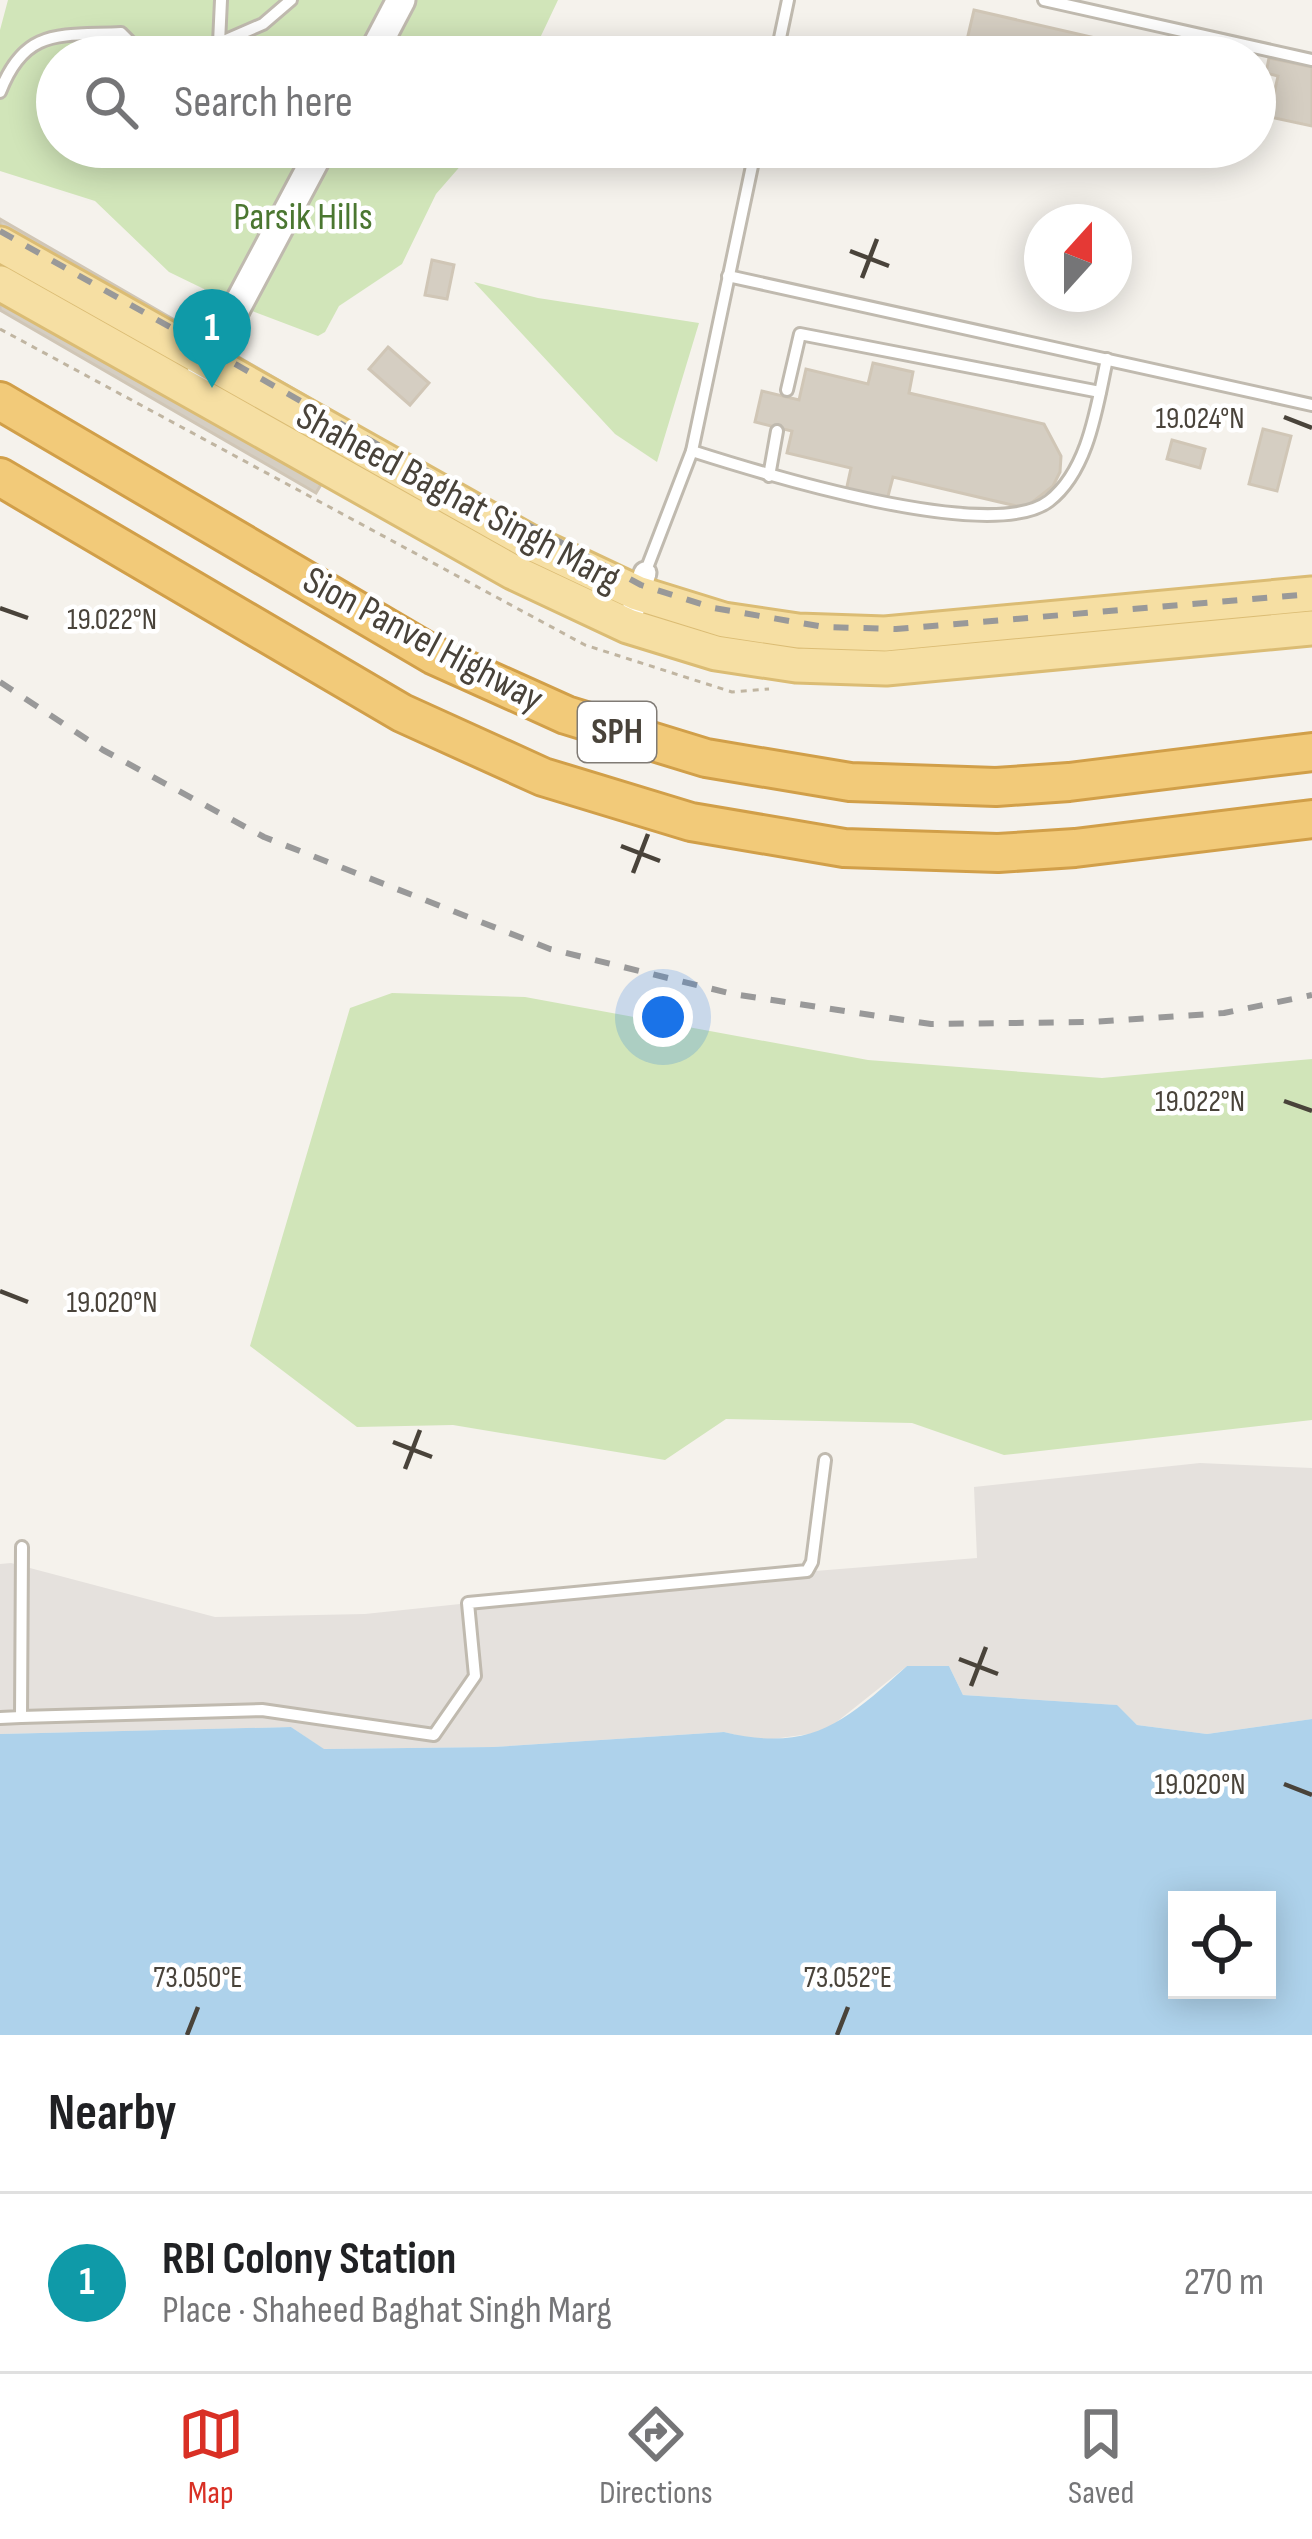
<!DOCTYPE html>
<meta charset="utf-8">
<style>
body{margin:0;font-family:"Sofia Sans Condensed",sans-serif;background:#f2f2f2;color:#202124}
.controls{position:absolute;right:36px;bottom:36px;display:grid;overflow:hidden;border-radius:0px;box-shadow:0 6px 30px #0003}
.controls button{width:108px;height:108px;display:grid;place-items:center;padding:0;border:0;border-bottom:3px solid #e0e0e0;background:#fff;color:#202124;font:60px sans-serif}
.compass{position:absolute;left:1024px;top:204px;width:108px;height:108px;border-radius:50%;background:#fff;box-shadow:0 6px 30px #0003;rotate:21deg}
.you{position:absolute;left:663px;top:1017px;width:42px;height:42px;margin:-30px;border:9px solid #fff;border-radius:50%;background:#1a73e8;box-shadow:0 0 0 18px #1a73e833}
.badge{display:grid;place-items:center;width:78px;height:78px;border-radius:50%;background:#d93025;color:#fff;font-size:39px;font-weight:700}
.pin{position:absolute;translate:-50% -99px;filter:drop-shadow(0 3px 6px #0008)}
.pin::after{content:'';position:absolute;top:63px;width:42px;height:36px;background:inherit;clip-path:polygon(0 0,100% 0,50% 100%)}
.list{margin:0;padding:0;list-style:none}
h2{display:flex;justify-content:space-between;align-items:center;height:156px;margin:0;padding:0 48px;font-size:51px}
h2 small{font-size:39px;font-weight:400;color:#757577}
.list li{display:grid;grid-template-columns:78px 1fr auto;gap:36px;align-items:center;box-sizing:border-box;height:180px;padding:0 48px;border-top:3px solid #e0e0e0}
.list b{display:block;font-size:45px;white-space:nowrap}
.list p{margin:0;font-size:39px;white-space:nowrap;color:#757577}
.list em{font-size:39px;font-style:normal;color:#757577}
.icon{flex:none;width:66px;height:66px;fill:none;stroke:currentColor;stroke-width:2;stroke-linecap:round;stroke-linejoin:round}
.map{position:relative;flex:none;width:1312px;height:2035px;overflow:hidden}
.search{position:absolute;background:#fff;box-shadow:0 6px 30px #0003;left:36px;right:36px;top:36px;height:132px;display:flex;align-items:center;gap:30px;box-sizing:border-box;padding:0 42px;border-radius:66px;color:#757577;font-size:45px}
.sheet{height:336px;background:#fff}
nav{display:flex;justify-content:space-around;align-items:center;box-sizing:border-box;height:168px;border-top:3px solid #e0e0e0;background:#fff;font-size:33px;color:#757577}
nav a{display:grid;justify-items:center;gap:6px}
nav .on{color:#d93025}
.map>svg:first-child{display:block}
.industrial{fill:#e5e1dd}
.green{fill:#d1e5b9}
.water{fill:#aed2eb;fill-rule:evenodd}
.building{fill:#d5cec2;stroke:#d0c6b6;stroke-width:3}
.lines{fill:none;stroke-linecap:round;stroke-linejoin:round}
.service-casing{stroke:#c0baaf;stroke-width:16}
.minor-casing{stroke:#c0baaf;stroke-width:27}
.tertiary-casing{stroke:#c0baaf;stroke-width:33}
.primary-casing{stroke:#dbbc74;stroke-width:39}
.motorway-casing{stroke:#d19f49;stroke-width:42}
.path{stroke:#c0b5a1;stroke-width:3;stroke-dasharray:6 6;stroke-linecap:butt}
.service{stroke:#fff;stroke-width:10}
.minor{stroke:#fff;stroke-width:21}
.tertiary{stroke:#fff;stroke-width:27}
.primary{stroke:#f6dfa3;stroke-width:33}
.motorway{stroke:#f2ca79;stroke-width:36}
.rail{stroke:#999;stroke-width:6;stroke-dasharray:15 15;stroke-linecap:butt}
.ticks{fill:none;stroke:#49433a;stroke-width:4.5}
.labels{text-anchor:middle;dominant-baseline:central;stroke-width:9;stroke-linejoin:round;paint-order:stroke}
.shield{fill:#fff;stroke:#807b75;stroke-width:3}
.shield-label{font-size:36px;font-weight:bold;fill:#49433a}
.park-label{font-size:39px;fill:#4b7731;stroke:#fff}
.street-label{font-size:39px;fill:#49433a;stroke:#fff}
.ticks-label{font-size:30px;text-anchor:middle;fill:#49433a;stroke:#fff;stroke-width:9;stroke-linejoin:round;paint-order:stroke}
</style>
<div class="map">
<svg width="1312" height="2035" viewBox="0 0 1312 2035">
<rect width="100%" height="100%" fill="#f5f2ec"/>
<polygon class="industrial" points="1200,1463 1312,1468 1312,1719 1207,1734 1137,1725 1116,1705 963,1695 949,1666 907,1666 824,1732 759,1741 724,1732 493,1747 323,1749 291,1727 0,1734 0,1564 11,1563 215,1617 365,1614 639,1585 977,1558 974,1487"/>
<g class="green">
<polygon points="8,0 558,0 531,57 57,57 57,147 477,147 436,194 402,264 339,306 325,332 318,336 239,306 169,272 95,201 0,171 0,30"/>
<polygon points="474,282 538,298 699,323 657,462 615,434"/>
<polygon points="392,993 525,997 868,1060 1102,1078 1312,1059 1312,1420 1004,1455 912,1423 726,1419 665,1460 453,1425 357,1427 250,1346 350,1008"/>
</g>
<path class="water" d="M907,1666H949L963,1695L1117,1705L1137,1725L1207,1734L1312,1719V2035H0V1734L291,1727L324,1749L493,1747L724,1732C811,1753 845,1722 907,1666ZM1177,1900H1267V1990H1177Z"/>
<g class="building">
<polygon points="974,10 1178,57 963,57"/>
<polygon points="1269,58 1312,67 1312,126 1256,114 1261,91 1274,94 1278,76 1266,73"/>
<polygon points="0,219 356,425 316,493 0,310"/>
<polygon points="432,260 454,265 447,299 425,295"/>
<polygon points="388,347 429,383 410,405 369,369"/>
<polygon points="873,363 913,372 909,393 1044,424 1061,456 1060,472 1053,486 1025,508 893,477 887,500 846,491 851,468 787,453 792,431 755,422 762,391 799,400 806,369 868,384"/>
<polygon points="1263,429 1291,436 1277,491 1249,484"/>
<polygon points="1172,440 1205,449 1200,468 1167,459"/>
</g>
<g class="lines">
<defs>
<g id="service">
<polyline points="221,0 219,43 263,24 291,0"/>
<polyline points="1044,0 1312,60"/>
<polyline points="219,43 247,57"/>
<polyline points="776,57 788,0"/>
<path d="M0,92C25,27 60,36 121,33L145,57"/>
<polyline points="728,276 1312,405"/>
<polyline points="787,390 800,334 1100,392"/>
<path d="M692,451C761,473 992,545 1049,501C1089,470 1097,405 1107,359"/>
<polyline points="769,476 777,431"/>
<polyline points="645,573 692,451 756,147"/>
<polyline points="21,1717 262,1710 434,1735 475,1676 468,1603 807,1571 812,1562 825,1460"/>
<polyline points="0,1718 21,1717 22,1547"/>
</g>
<polyline id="minor" points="628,626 645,573"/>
<g id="tertiary">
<polyline points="371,57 401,0"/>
<polyline points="200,376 322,147"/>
</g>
<g id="primary">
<polyline points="0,244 529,542 637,593 724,620 798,631 885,634 1312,594"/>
<polyline points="0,283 513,572 628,626 716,653 796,665 886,668 1312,628"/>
</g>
<g id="motorway">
<polyline points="0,401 433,655 566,715 706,758 850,782 996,787 1069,782 1312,752"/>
<polyline points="0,477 402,713 543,777 691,822 844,848 998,853 1075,848 1312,819"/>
</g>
</defs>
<use href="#service" class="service-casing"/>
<use href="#minor" class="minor-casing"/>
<use href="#tertiary" class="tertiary-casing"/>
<use href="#primary" class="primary-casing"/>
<use href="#motorway" class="motorway-casing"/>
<polyline class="path" points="0,329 585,645 732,692 769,689"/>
<use href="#service" class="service"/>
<use href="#minor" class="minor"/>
<use href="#tertiary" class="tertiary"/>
<use href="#primary" class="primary"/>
<use href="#motorway" class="motorway"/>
<g class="rail">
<polyline points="0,231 382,447 641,585 714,608 824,627 896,629 1312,594"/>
<polyline points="0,682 103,750 264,837 550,949 733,994 931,1024 1092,1022 1224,1013 1312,995"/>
</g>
</g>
<path class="ticks" d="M850,251L889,266M862,278L877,239M1284,417L1312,428M0,608L28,618M621,846L660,861M633,873L648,834M1284,1101L1312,1111M0,1291L28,1302M393,1442L432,1457M405,1469L420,1430M959,1659L998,1674M971,1686L986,1647M1284,1784L1312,1795M187,2035L198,2007M837,2035L848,2007"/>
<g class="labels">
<rect class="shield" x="578" y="702" width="78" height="60" rx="9"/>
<g class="shield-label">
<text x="617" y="732">SPH</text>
</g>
<g class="park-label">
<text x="303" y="217">Parsik Hills</text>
</g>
<g class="street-label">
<text transform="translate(458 498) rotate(28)">Shaheed Baghat Singh Marg</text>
<text transform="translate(423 640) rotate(28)">Sion Panvel Highway</text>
</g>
</g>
<g class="ticks-label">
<text x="1200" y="428">19.024°N</text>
<text x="112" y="629">19.022°N</text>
<text x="1200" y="1111">19.022°N</text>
<text x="112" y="1312">19.020°N</text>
<text x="1200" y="1794">19.020°N</text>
<text x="198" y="1987">73.050°E</text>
<text x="848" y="1987">73.052°E</text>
</g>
</svg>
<div class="controls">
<button><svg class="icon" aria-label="locate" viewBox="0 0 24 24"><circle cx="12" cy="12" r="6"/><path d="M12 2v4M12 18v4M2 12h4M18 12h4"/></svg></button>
</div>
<svg class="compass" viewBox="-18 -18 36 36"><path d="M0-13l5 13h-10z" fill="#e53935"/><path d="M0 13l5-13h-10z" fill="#757577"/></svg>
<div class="you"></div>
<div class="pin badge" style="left:212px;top:388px;background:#0f9aa8">1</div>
<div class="search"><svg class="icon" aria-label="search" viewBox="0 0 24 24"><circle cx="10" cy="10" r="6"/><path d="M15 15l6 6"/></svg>Search here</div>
</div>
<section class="sheet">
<h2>Nearby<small></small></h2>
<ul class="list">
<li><span class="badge" style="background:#0f9aa8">1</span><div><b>RBI Colony Station</b><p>Place · Shaheed Baghat Singh Marg</p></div><em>270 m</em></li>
</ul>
</section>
<nav>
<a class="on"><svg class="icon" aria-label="map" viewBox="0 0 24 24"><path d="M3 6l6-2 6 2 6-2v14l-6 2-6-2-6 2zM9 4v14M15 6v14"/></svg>Map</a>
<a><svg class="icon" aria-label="directions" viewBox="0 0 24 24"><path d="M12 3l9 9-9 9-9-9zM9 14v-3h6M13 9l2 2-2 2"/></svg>Directions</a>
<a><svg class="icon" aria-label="saved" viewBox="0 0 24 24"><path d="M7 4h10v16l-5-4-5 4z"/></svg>Saved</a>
</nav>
